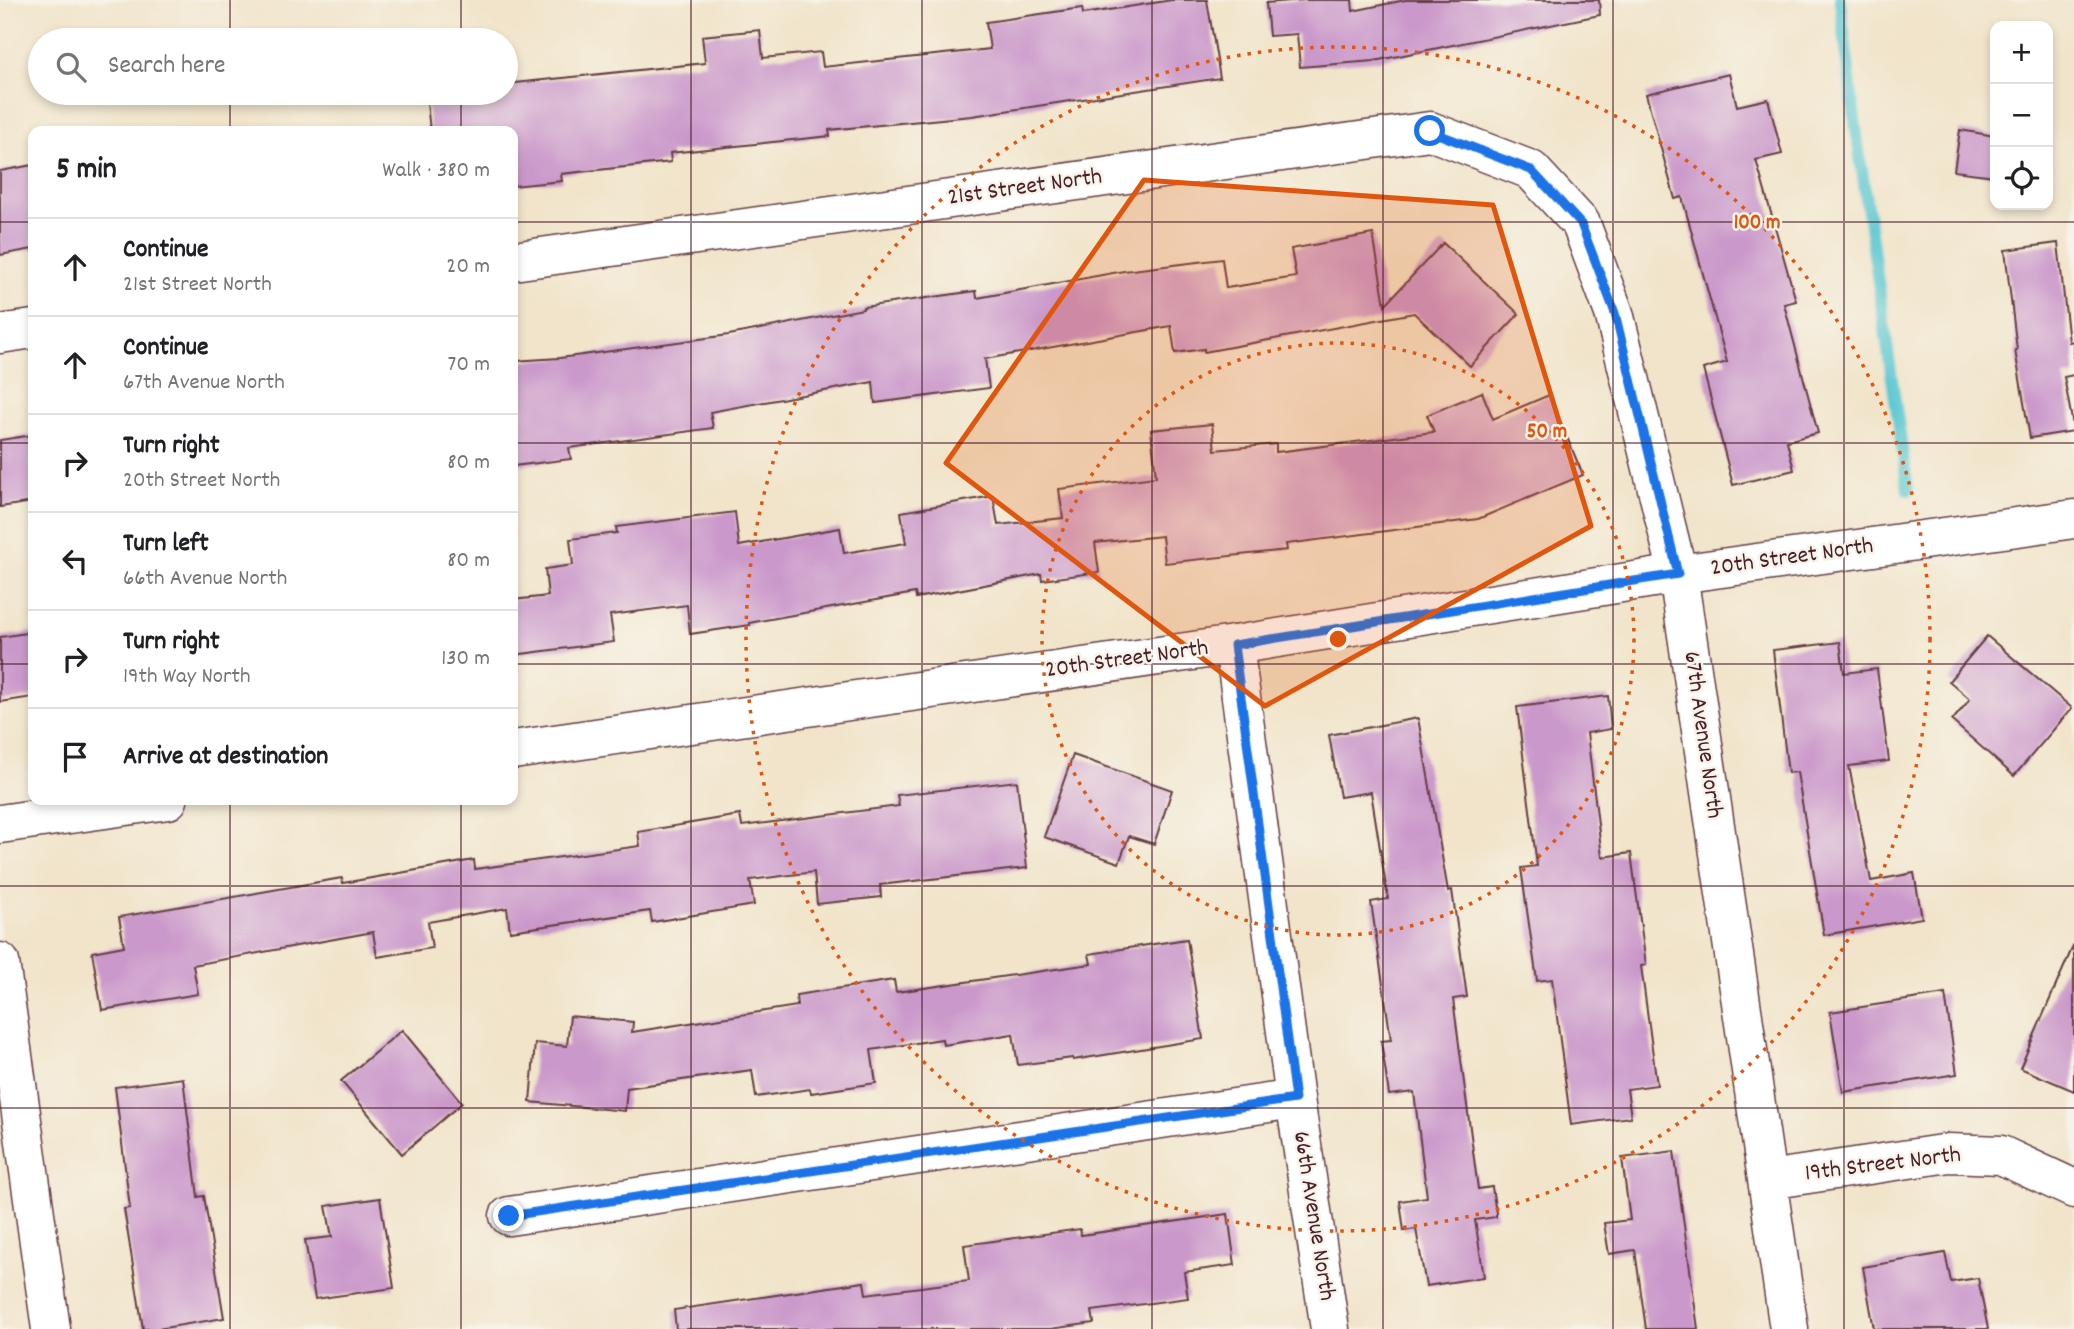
<!DOCTYPE html>
<meta charset="utf-8">
<style>
body{margin:0;font-family:Dekko,sans-serif;background:#f2f2f2;color:#202124}
.controls{position:absolute;right:21px;top:21px;display:grid;overflow:hidden;border-radius:14px;box-shadow:0 4px 10px #0003}
.controls button{width:63px;height:63px;display:grid;place-items:center;padding:0;border:0;border-bottom:2px solid #e0e0e0;background:#fff;color:#202124;font:35px sans-serif}
.stop{position:absolute;width:21px;height:21px;margin:-16px;border:5px solid #1a73e8;border-radius:50%;background:#fff}
.stop.end{background:#1a73e8;border-color:#fff;box-shadow:0 2px 7px #0008}
.list{margin:0;padding:0;list-style:none}
h2{display:flex;justify-content:space-between;align-items:center;height:91px;margin:0;padding:0 28px;font-size:30px}
h2 small{font-size:23px;font-weight:400;color:#757577}
.list li{display:grid;grid-template-columns:46px 1fr auto;gap:21px;align-items:center;box-sizing:border-box;height:98px;padding:0 28px;border-top:2px solid #e0e0e0}
.list b{display:block;font-size:26px;white-space:nowrap}
.list p{margin:0;font-size:23px;white-space:nowrap;color:#757577}
.list em{font-size:23px;font-style:normal;color:#757577}
.icon{flex:none;width:38px;height:38px;fill:none;stroke:currentColor;stroke-width:2;stroke-linecap:round;stroke-linejoin:round}
.map{position:relative;flex:none;width:2074px;height:1329px;overflow:hidden}
.search{position:absolute;background:#fff;box-shadow:0 4px 10px #0003;left:28px;top:28px;width:490px;height:77px;display:flex;align-items:center;gap:18px;box-sizing:border-box;padding:0 24px;border-radius:38px;color:#757577;font-size:26px}
.panel{position:absolute;background:#fff;box-shadow:0 4px 10px #0003;left:28px;top:126px;width:490px;height:679px;border-radius:14px}
.map>svg:first-child{display:block}
.lines{fill:none;stroke-linecap:round;stroke-linejoin:round}
.stream{stroke:#5ac7d1;stroke-width:12}
.building{fill:#ca98ca}
.minor-casing{stroke:#633d43;stroke-width:41}
.minor{stroke:#fff;stroke-width:38}
.route{stroke:#1a73e8;stroke-width:9}
.marked{fill:#e0560e;fill-opacity:0.2;stroke:#e0560e;stroke-width:5;stroke-linejoin:round}
.grid{fill:none;stroke:#4a1f2b;stroke-width:2;stroke-opacity:0.55}
.ring{fill:none;stroke:#e0560e;stroke-width:3.5;stroke-dasharray:3.5 7}
.labels{text-anchor:middle;dominant-baseline:central;stroke-width:5;stroke-linejoin:round;paint-order:stroke}
.street-label{font-size:24px;fill:#4a1f2b;stroke:#f7f3e8}
.centre{fill:#e0560e;stroke:#f7f3e8;stroke-width:3.5}
.ring-label{font-size:21px;text-anchor:middle;font-weight:bold;fill:#e0560e;stroke:#f7f3e8;stroke-width:5;stroke-linejoin:round;paint-order:stroke}
</style>
<div class="map">
<svg width="2074" height="1329" viewBox="0 0 2074 1329">
<rect width="100%" height="100%" fill="#f7f3e8"/>
<filter id="ink" filterUnits="userSpaceOnUse"><feTurbulence type="fractalNoise" baseFrequency=".0143" numOctaves="2"/><feDisplacementMap in="SourceGraphic" scale="14" xChannelSelector="R" yChannelSelector="G"/><feConvolveMatrix kernelMatrix="1 2 1 2 8 2 1 2 1" color-interpolation-filters="sRGB"/></filter>
<filter id="wash" filterUnits="userSpaceOnUse"><feTurbulence type="fractalNoise" baseFrequency=".00686" numOctaves="4" result="noise"/><feDisplacementMap in="SourceGraphic" scale="28" xChannelSelector="R" yChannelSelector="G"/><feGaussianBlur stdDeviation="1.57" result="paint"/><feColorMatrix in="noise" values="0 0 0 0 0 0 0 0 0 0 0 0 0 0 0 0 0 1.4 0 .05"/><feComposite in="paint" operator="in"/></filter>
<g filter="url(#wash)">
<rect width="100%" height="100%" fill="#f1e4ca"/>
<g class="lines">
<polyline class="stream" points="1840,0 1857,136 1908,490"/>
</g>
<g id="blocks">
<g class="building">
<polygon points="1172,0 1207,0 1220,78 972,116 829,130 830,136 670,153 671,162 561,174 562,181 513,186 513,131 430,131 426,93 506,93 506,84 705,63 702,36 760,30 763,58 821,52 823,67 990,49 986,22 1082,8 1083,14"/>
<polygon points="1303,0 1352,0 1353,11 1405,0 1599,0 1600,15 1374,61 1300,67 1297,34 1269,36 1266,3"/>
<polygon points="1729,74 1737,106 1768,99 1782,154 1756,160 1796,301 1784,304 1818,433 1787,441 1794,470 1733,485 1703,369 1727,362 1682,197 1675,199 1646,94"/>
<polygon points="1960,130 1995,136 1995,176 1954,171"/>
<polygon points="33,165 33,249 0,255 0,171"/>
<polygon points="1373,234 1385,305 1443,243 1519,314 1470,366 1414,313 1204,352 1204,349 1175,353 1171,326 985,359 989,388 875,403 873,382 710,412 713,428 569,448 571,459 513,466 513,361 560,358 729,335 863,309 863,307 976,291 977,298 1124,271 1222,259 1226,288 1296,277 1291,249"/>
<polygon points="2058,243 2069,342 2074,341 2074,375 2064,377 2074,431 2030,438 2015,350 2017,350 2005,250"/>
<polygon points="1482,392 1493,419 1549,395 1583,475 1478,519 1286,544 1287,550 1165,563 1162,536 1095,543 1099,572 1042,580 1041,574 916,598 915,593 749,623 750,625 690,634 687,605 610,615 614,642 513,655 513,600 548,596 545,569 573,565 570,539 617,533 616,527 735,512 739,546 840,528 844,553 906,543 901,512 993,496 998,525 1063,518 1059,489 1156,477 1151,430 1212,424 1215,450 1276,444 1276,452 1434,432 1427,415"/>
<polygon points="33,435 33,502 0,507 0,440"/>
<polygon points="33,632 33,697 0,702 0,637"/>
<polygon points="1987,636 2072,708 2014,776 1952,721 1970,699 1949,681"/>
<polygon points="1840,642 1844,673 1877,669 1889,761 1849,766 1871,881 1914,873 1922,918 1824,935 1797,772 1788,773 1773,650"/>
<polygon points="1608,696 1611,729 1587,733 1602,857 1631,853 1646,965 1641,966 1657,1085 1627,1089 1631,1117 1571,1125 1552,979 1537,981 1521,868 1537,866 1517,707"/>
<polygon points="1418,718 1448,891 1452,890 1467,997 1453,999 1478,1189 1492,1187 1496,1213 1496,1217 1475,1220 1484,1277 1426,1286 1416,1229 1404,1231 1400,1201 1427,1197 1414,1092 1389,1095 1381,1041 1391,1040 1371,902 1388,899 1371,792 1340,797 1329,735"/>
<polygon points="1073,755 1172,790 1154,844 1129,836 1119,863 1044,837"/>
<polygon points="1017,781 1027,868 880,885 881,897 817,904 814,872 750,880 754,905 652,922 650,911 510,931 507,908 428,922 432,948 377,957 373,932 193,965 198,994 102,1010 92,952 124,946 119,917 342,878 343,883 474,860 475,869 640,846 638,832 740,815 742,826 899,806 897,795"/>
<polygon points="1187,939 1203,1039 1073,1060 1073,1058 1018,1065 1013,1034 943,1045 942,1039 871,1050 876,1083 811,1093 810,1089 756,1097 752,1070 627,1088 625,1111 530,1102 535,1043 567,1046 570,1016 633,1022 632,1032 797,1006 796,995 894,980 896,992 1091,964 1089,954"/>
<polygon points="2074,944 2074,1091 2020,1068"/>
<polygon points="1945,994 1957,1074 1843,1092 1830,1012"/>
<polygon points="402,1030 462,1103 402,1154 341,1081"/>
<polygon points="183,1078 198,1197 204,1196 224,1318 158,1329 143,1329 124,1209 130,1208 115,1087"/>
<polygon points="1674,1151 1698,1329 1646,1329 1635,1250 1609,1254 1604,1223 1630,1220 1622,1158"/>
<polygon points="380,1198 394,1288 315,1299 305,1240 332,1237 326,1206"/>
<polygon points="1228,1214 1235,1265 1184,1272 1188,1298 1092,1311 1094,1323 1050,1329 676,1329 674,1310 864,1282 866,1294 969,1281 964,1245 1080,1229 1081,1235"/>
<polygon points="1945,1253 1951,1282 1978,1278 1988,1329 1874,1329 1863,1267"/>
</g>
</g>
</g>
<g filter="url(#ink)">
<use href="#blocks" fill-opacity="0" stroke="#633d43" stroke-width="2"/>
<g class="lines">
<defs>
<g id="minor">
<polyline points="513,261 1430,131 1531,170 1581,224 1614,313 1678,574 1789,1329"/>
<polyline points="0,334 33,329"/>
<polyline points="1234,645 1295,1099 1330,1329"/>
<polyline points="513,750 1234,645 1678,574 2074,519"/>
<polyline points="0,824 168,800"/>
<polyline points="0,962 51,1329"/>
<polyline points="1768,1180 1949,1153 2001,1155 2074,1189"/>
<polyline points="509,1216 1295,1099"/>
</g>
</defs>
<use href="#minor" class="minor-casing"/>
<use href="#minor" class="minor"/>
</g>
</g>
<g class="lines" filter="url(#ink)">
<polyline class="route" points="509,1216 1295,1099 1234,645 1678,574 1615,313 1581,224 1531,170 1430,131"/>
</g>
<path class="marked" d="M1144,180L1493,205L1591,526L1265,706L946,463Z"/>
<path class="grid" d="M230,0V40M461,0V40M691,0V1329M922,0V1329M1152,0V1329M1383,0V1329M1613,0V1329M1844,0V1329M230,93V131M461,93V131M0,222H33M513,222H2074M0,443H33M513,443H2074M0,664H33M513,664H2074M230,800V1329M461,800V1329M0,886H2074M0,1108H2074"/>
<g class="ring">
<circle cx="1338" cy="639" r="296"/>
<circle cx="1338" cy="639" r="592"/>
</g>
<g class="labels">
<g class="street-label">
<text transform="translate(1025 188) rotate(-8)">21st Street North</text>
<text transform="translate(1792 558) rotate(-8)">20th Street North</text>
<text transform="translate(1127 660) rotate(-8)">20th Street North</text>
<text transform="translate(1702 735) rotate(82)">67th Avenue North</text>
<text transform="translate(1883 1165) rotate(-7)">19th Street North</text>
<text transform="translate(1313 1216) rotate(81)">66th Avenue North</text>
</g>
</g>
<circle cx="1338" cy="639" r="10" class="centre"/>
<g class="ring-label">
<text x="1757" y="228">100 m</text>
<text x="1547" y="437">50 m</text>
</g>
</svg>
<div class="controls">
<button>+</button>
<button>−</button>
<button><svg class="icon" aria-label="locate" viewBox="0 0 24 24"><circle cx="12" cy="12" r="6"/><path d="M12 2v4M12 18v4M2 12h4M18 12h4"/></svg></button>
</div>
<div class="stop" style="left:1430px;top:131px"></div>
<div class="stop end" style="left:509px;top:1216px"></div>
<div class="search"><svg class="icon" aria-label="search" viewBox="0 0 24 24"><circle cx="10" cy="10" r="6"/><path d="M15 15l6 6"/></svg>Search here</div>
<section class="panel">
<h2>5 min<small>Walk · 380 m</small></h2>
<ul class="list">
<li><svg class="icon" aria-label="ahead" viewBox="0 0 24 24"><path d="M12 20V5M6 11l6-6 6 6"/></svg><div><b>Continue</b><p>21st Street North</p></div><em>20 m</em></li>
<li><svg class="icon" aria-label="ahead" viewBox="0 0 24 24"><path d="M12 20V5M6 11l6-6 6 6"/></svg><div><b>Continue</b><p>67th Avenue North</p></div><em>70 m</em></li>
<li><svg class="icon" aria-label="right" viewBox="0 0 24 24"><path d="M7 20v-9h11M14 6l5 5-5 5"/></svg><div><b>Turn right</b><p>20th Street North</p></div><em>80 m</em></li>
<li><svg class="icon" aria-label="left" viewBox="0 0 24 24"><path d="M17 20v-9H6M10 6l-5 5 5 5"/></svg><div><b>Turn left</b><p>66th Avenue North</p></div><em>80 m</em></li>
<li><svg class="icon" aria-label="right" viewBox="0 0 24 24"><path d="M7 20v-9h11M14 6l5 5-5 5"/></svg><div><b>Turn right</b><p>19th Way North</p></div><em>130 m</em></li>
<li><svg class="icon" aria-label="arrive" viewBox="0 0 24 24"><path d="M6 21V4h12l-3 4 3 4H6"/></svg><div><b>Arrive at destination</b></div></li>
</ul>
</section>
</div>
